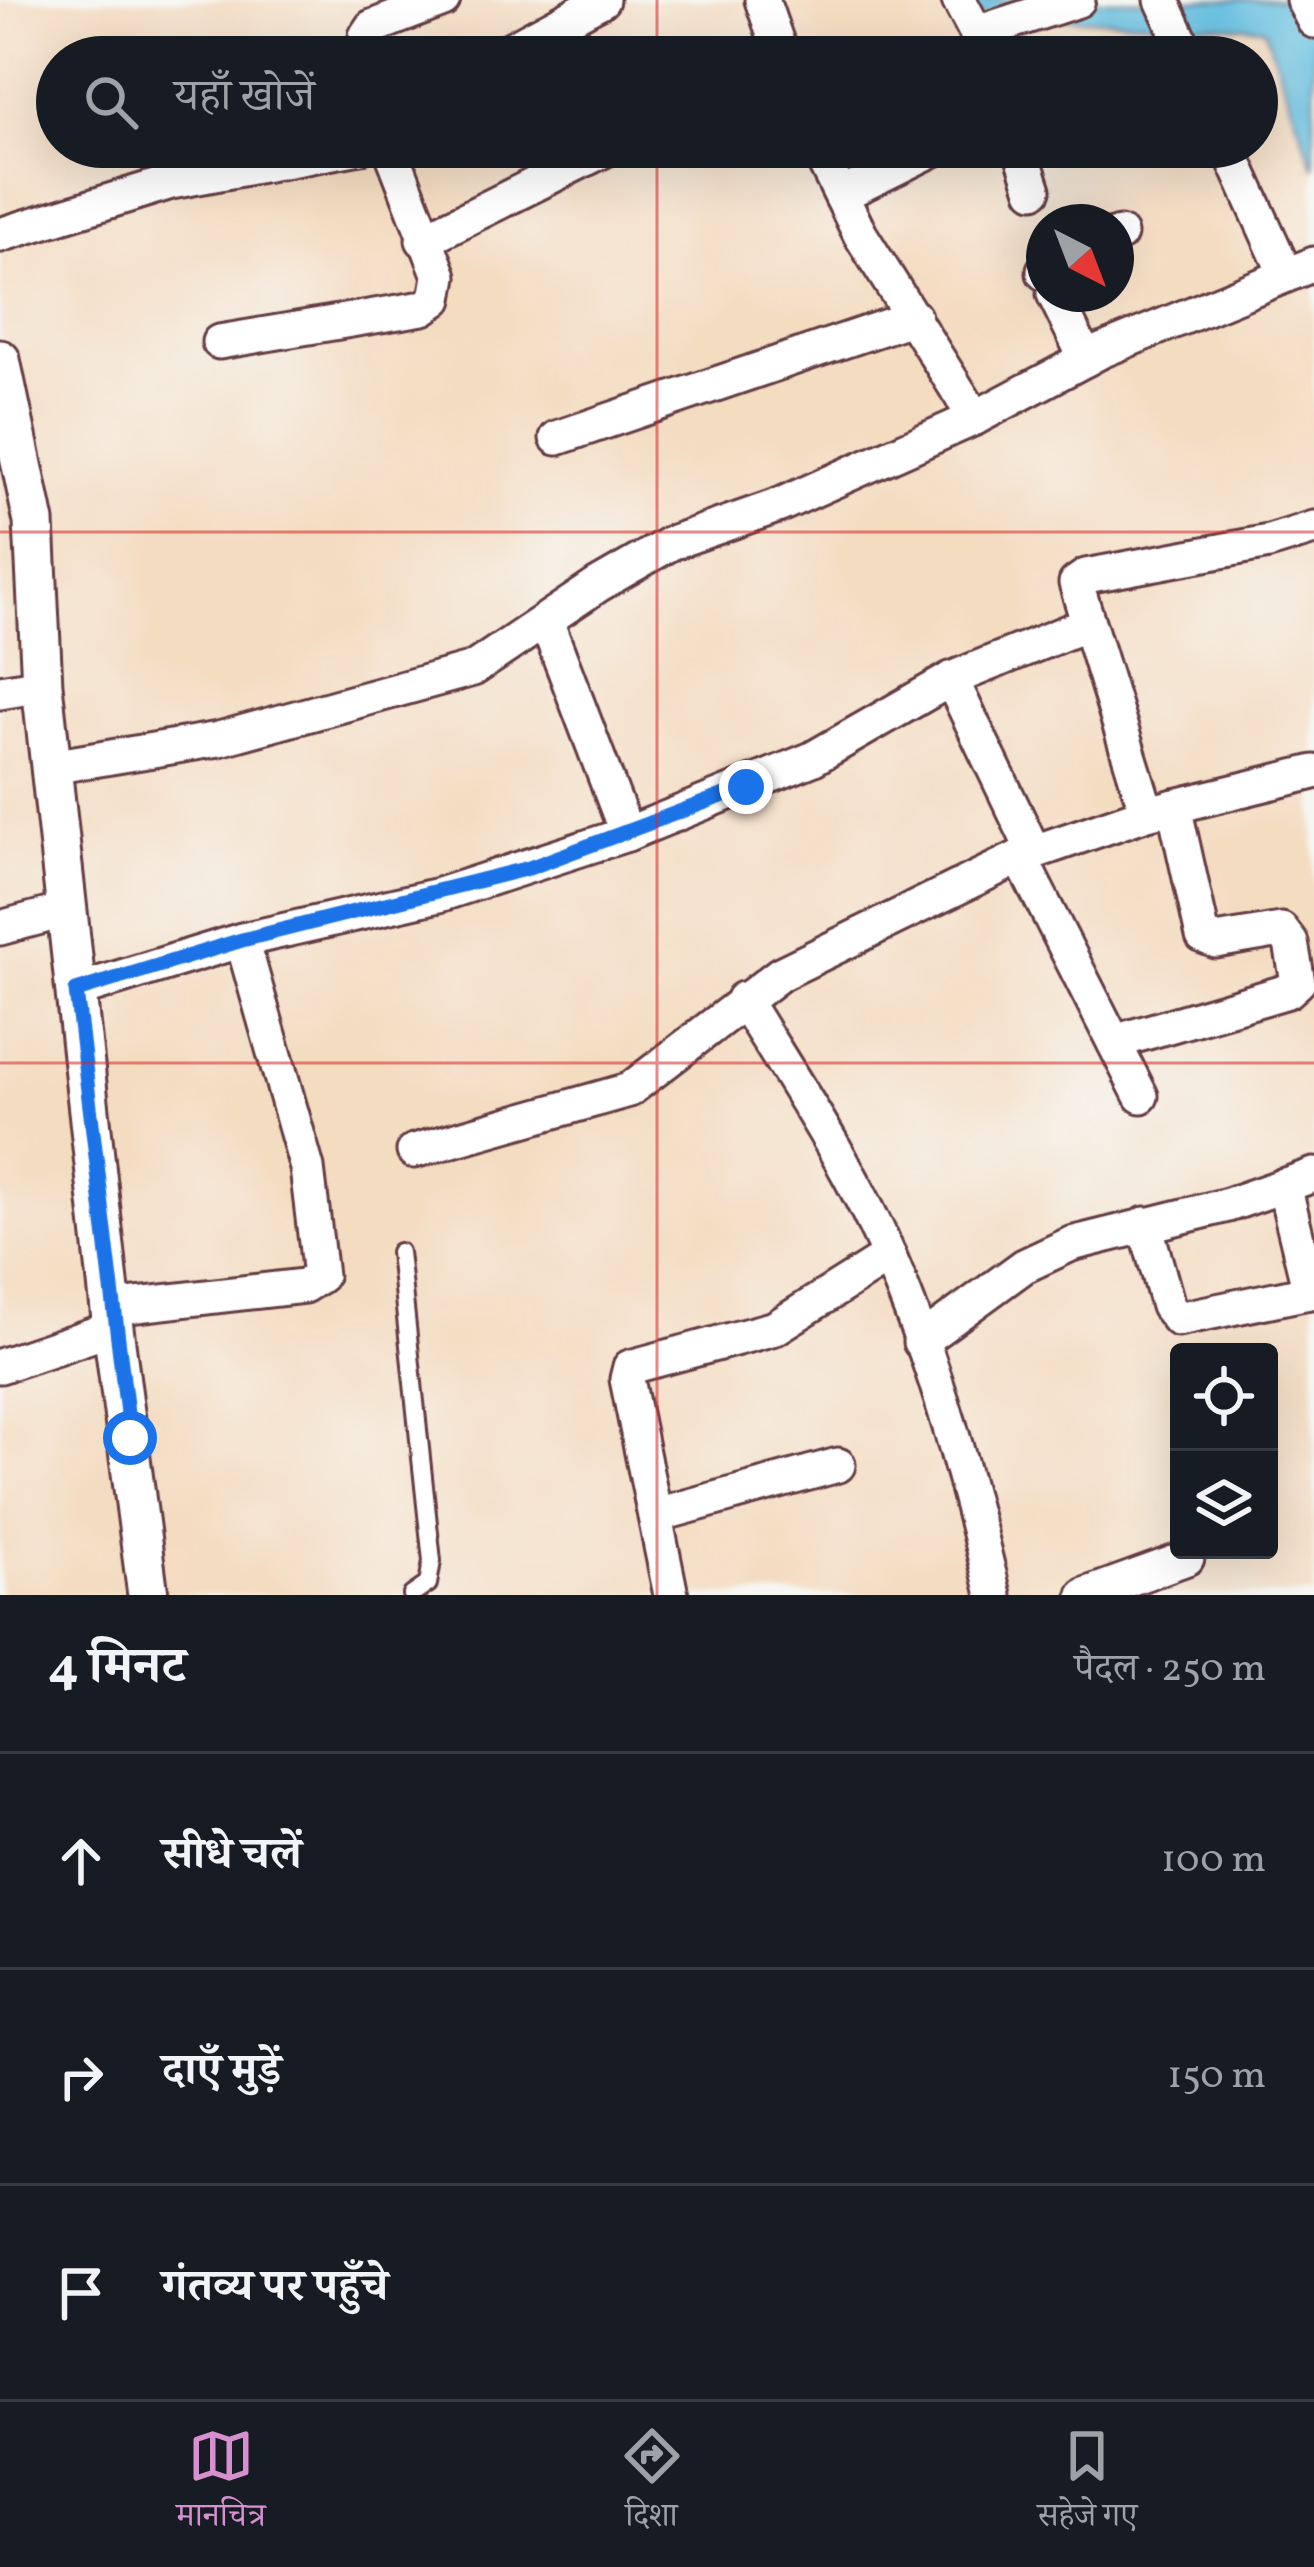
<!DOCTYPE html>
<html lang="hi">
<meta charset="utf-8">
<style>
body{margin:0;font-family:Vollkorn,"Noto Serif Devanagari",serif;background:#20242c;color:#f1f3f6}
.controls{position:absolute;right:36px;bottom:36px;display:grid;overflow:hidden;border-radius:12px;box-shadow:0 12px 48px #0002}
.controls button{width:108px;height:108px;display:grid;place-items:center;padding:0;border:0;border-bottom:3px solid #363941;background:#171b24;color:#f1f3f6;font:60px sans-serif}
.compass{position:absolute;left:1026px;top:204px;width:108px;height:108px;border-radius:50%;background:#171b24;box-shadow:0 12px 48px #0002;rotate:138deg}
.stop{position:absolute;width:36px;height:36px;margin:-27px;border:9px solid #1a73e8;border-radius:50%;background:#fff}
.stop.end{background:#1a73e8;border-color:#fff;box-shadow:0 3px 12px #0008}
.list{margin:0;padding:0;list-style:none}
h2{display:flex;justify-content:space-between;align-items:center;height:156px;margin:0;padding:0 48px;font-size:51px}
h2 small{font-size:39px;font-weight:400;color:#9ea1a6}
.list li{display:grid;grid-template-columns:78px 1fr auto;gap:36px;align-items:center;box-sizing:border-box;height:216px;padding:0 48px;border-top:3px solid #363941}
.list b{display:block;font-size:45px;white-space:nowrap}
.list em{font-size:39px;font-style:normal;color:#9ea1a6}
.icon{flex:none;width:66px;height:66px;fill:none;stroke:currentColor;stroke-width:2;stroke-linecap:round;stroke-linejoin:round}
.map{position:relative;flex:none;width:1314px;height:1595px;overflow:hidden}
.search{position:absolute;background:#171b24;box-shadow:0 12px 48px #0002;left:36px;right:36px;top:36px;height:132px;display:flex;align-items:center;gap:30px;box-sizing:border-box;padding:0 42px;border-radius:66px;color:#9ea1a6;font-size:45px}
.sheet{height:804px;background:#171b24}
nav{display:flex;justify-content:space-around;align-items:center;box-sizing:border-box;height:168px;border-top:3px solid #363941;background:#171b24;font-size:33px;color:#9ea1a6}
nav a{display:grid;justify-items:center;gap:6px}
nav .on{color:#d690ce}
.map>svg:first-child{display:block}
.water{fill:#62bee0;stroke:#566e86;stroke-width:3}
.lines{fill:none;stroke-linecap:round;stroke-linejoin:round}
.service-casing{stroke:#643b42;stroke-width:22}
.minor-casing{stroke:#643b42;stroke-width:39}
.tertiary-casing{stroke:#643b42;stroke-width:45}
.service{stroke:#fff;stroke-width:16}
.minor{stroke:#fff;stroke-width:33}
.tertiary{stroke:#fff;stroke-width:39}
.route{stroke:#1a73e8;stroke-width:15}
.grid{fill:none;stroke:#d62828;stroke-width:3;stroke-opacity:0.55}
</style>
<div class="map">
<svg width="1314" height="1595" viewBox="0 0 1314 1595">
<rect width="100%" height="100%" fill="#f6f6f2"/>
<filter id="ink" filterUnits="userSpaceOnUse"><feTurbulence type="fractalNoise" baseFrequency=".00833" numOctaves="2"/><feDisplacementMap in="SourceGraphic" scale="24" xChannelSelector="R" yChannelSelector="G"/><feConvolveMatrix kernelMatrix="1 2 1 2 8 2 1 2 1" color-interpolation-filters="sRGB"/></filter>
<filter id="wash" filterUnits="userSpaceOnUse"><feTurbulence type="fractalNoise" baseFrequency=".004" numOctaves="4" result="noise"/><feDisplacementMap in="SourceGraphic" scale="48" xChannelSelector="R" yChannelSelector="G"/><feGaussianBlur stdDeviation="2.7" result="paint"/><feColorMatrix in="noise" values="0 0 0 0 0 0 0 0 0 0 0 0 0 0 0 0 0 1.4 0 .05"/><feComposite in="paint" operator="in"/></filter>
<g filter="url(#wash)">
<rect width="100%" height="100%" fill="#f4dcc1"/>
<polygon class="water" points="956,0 1314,0 1314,168 1264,28 964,13"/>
</g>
<g filter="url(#ink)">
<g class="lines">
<defs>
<polyline id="service" points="399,1252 432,1561 428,1584 412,1595"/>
<g id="minor">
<polyline points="762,0 782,57"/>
<polyline points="959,0 989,57"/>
<polyline points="1162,0 1188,57"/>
<polyline points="1303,0 1314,21"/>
<polyline points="980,32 1078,0"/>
<polyline points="371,57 366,36 372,27 443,0"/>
<polyline points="496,57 602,0"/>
<polyline points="817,147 860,234 975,418"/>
<polyline points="1020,147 1034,190"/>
<polyline points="1228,147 1286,275"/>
<polyline points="841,195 938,147"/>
<polyline points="0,235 171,182 360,147"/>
<polyline points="1116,235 1120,234"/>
<polyline points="423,240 610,147"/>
<polyline points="1044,270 1044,273"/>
<polyline points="1054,294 1086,359"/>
<polyline points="219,342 423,308 436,299 440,276 390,147"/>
<polyline points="557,438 914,317"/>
<polyline points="546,621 627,834"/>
<polyline points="951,679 1034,852"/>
<polyline points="0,692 42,685"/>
<polyline points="51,767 219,739 473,669 598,585 671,543 780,505 975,418 1101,351 1314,264"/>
<polyline points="1147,813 1076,583 1086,576 1269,542 1314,528"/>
<polyline points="1020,857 1141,1096"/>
<polyline points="0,928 67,910"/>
<polyline points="76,991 242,940 439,895 627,834 812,759 951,679 1087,624"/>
<path d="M743,999C794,1082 849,1164 888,1254C935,1363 967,1480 994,1595"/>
<polyline points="1114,1042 1288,991 1298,982 1291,943 1281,930 1216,941 1203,936 1174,806"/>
<polyline points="414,1151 629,1090 780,974 1020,857 1147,813 1314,772"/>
<polyline points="1284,1185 1310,1292"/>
<polyline points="1145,1224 1168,1306 1178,1319 1314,1291"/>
<polyline points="110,1308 304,1286 320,1276 307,1168 242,940"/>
<polyline points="920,1342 1024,1266 1071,1244 1228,1205 1314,1175"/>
<polyline points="0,1366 113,1328"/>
<polyline points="657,1515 838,1465"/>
<polyline points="671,1595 627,1379 630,1367 775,1328 889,1256"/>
<polyline points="1085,1595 1187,1558"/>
</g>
<polyline id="tertiary" points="0,360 34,522 42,685 113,1328 148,1595"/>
</defs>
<use href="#service" class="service-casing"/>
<use href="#minor" class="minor-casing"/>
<use href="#tertiary" class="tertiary-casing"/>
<use href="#service" class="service"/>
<use href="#minor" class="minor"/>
<use href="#tertiary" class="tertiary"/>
</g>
</g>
<g class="lines" filter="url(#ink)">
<polyline class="route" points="130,1438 76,991 242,940 529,868 746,787"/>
</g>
<path class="grid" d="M657,0V57M657,147V1595M0,532H1314M0,1063H1314"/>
</svg>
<div class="controls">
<button><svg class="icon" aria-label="locate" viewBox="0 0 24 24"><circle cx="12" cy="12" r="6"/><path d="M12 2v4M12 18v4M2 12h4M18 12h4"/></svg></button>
<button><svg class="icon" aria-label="layers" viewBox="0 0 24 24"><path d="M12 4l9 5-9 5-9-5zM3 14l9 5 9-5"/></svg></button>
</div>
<svg class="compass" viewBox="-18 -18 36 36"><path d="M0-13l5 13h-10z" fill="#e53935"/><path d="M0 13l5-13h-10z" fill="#9ea1a6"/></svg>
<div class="stop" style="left:130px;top:1438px"></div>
<div class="stop end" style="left:746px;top:787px"></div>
<div class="search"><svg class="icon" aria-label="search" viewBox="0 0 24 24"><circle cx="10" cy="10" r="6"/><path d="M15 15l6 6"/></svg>यहाँ खोजें</div>
</div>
<section class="sheet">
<h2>4 मिनट<small>पैदल · 250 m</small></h2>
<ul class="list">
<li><svg class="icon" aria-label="ahead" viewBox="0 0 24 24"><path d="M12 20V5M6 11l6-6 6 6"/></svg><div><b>सीधे चलें</b></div><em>100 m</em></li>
<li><svg class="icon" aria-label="right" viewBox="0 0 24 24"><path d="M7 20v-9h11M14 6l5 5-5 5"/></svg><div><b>दाएँ मुड़ें</b></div><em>150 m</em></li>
<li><svg class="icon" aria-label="arrive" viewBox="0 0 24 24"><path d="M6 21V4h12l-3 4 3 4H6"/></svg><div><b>गंतव्य पर पहुँचे</b></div></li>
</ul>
</section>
<nav>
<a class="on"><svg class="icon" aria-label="map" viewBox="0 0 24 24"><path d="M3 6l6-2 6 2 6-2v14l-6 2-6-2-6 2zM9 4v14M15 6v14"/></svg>मानचित्र</a>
<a><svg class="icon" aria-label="directions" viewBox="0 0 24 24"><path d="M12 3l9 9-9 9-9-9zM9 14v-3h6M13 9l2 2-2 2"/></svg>दिशा</a>
<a><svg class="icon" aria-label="saved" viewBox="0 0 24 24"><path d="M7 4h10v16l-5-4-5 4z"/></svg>सहेजे गए</a>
</nav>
